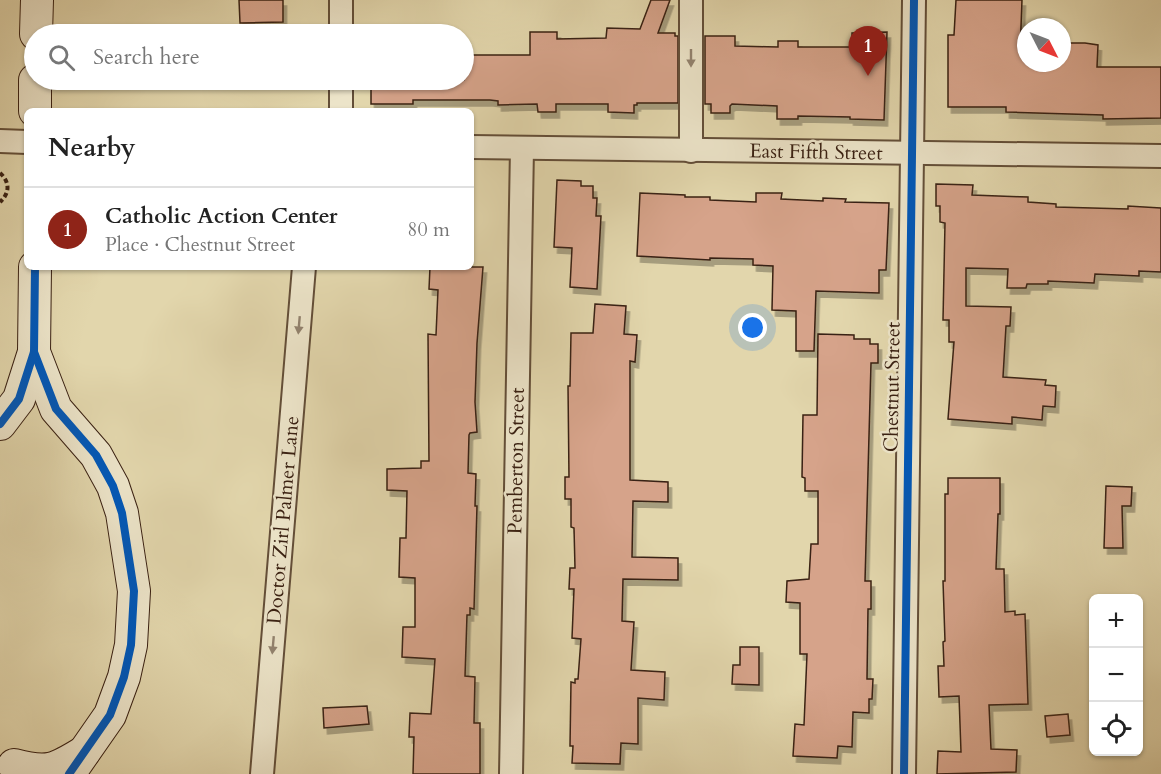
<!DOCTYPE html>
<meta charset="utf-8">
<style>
body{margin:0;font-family:Cardo,serif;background:#f2f2f2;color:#222}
.controls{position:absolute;right:18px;bottom:18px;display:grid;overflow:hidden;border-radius:9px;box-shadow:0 2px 4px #0004}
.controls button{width:54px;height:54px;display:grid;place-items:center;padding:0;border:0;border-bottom:2px solid #e0e0e0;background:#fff;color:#222;font:30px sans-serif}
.compass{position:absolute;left:1017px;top:18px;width:54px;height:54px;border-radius:50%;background:#fff;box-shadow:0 2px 4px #0004;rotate:132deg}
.you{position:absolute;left:753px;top:328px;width:21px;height:21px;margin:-15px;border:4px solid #fff;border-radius:50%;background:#1a73e8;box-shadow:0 0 0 9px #1a73e833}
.badge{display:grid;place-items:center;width:39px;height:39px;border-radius:50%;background:#8f2418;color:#fff;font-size:20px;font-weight:700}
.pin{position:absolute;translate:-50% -50px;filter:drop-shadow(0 2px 3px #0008)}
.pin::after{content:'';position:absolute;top:32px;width:21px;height:18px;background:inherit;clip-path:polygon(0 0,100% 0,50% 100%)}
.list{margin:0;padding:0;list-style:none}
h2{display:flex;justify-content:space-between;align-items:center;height:78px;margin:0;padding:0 24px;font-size:26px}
h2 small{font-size:20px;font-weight:400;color:#767676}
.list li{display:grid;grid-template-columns:39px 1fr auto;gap:18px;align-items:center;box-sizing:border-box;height:84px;padding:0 24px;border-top:2px solid #e0e0e0}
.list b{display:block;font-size:22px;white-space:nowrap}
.list p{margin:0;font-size:20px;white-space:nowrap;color:#767676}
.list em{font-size:20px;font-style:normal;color:#767676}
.icon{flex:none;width:33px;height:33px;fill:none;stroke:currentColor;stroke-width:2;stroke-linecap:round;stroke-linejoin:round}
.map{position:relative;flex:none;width:1161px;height:774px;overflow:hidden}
.search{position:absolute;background:#fff;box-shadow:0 2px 4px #0004;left:24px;top:24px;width:450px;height:66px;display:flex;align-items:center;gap:15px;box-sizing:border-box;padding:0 21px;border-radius:33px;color:#767676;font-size:22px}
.panel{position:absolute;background:#fff;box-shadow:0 2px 4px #0004;left:24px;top:108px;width:450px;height:162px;border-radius:9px}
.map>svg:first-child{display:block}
.building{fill:#d6a38a;stroke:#392012;stroke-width:1.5;filter:url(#shadow)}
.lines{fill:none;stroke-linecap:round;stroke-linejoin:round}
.street-casing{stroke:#634e38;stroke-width:26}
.secondary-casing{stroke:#392012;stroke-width:34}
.path{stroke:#392012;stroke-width:4;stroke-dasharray:4.5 3;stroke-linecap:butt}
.street{stroke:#ece4c9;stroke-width:22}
.secondary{stroke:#ece4c9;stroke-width:32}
.cycleway-casing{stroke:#ece4c9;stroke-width:11}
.cycleway{stroke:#0057b8;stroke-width:8}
.oneway{fill:#92826e}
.labels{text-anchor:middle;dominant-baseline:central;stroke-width:5;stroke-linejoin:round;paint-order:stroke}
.street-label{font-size:20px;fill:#392012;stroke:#ece4c9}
</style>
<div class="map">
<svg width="1161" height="774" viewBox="0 0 1161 774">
<defs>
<filter id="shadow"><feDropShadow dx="3.5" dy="6" stdDeviation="0" flood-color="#0004"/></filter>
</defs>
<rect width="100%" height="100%" fill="#e2d6ac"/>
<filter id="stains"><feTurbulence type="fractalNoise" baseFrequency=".00333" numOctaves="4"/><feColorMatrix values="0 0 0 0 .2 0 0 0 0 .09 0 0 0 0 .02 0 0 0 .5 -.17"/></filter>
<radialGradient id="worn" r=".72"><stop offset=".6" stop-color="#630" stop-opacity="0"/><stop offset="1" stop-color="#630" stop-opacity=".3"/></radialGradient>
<g class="building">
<polygon points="239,0 283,0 283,22 240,23"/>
<polygon points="651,0 670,0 658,33 675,33 675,36 678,36 678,103 637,103 637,105 634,105 634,113 608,112 608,104 556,104 556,112 538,112 537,104 498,105 498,101 490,100 413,100 413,104 371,104 371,80 464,80 464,55 530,55 530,32 557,32 557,39 606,38 607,28 640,29"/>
<polygon points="956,0 1022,0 1020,53 1026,53 1026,63 1062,63 1062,43 1085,43 1098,45 1097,67 1161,67 1161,118 1103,119 1103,115 1006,112 1006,107 948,107 948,35 954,35"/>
<polygon points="887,32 884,120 850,119 850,117 798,116 798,119 777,119 777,106 732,104 730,106 730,113 711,113 711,104 705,104 705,36 735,36 735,46 778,47 778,41 798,41 798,47 852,47 852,33"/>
<polygon points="557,180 581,181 581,186 593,186 593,198 597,198 596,216 601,216 597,289 570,287 572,248 554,247"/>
<polygon points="936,184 973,185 972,195 1028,197 1028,202 1056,204 1056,207 1128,209 1128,206 1161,208 1161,272 1139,271 1139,276 1095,274 1094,283 1048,281 1048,284 1027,284 1026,288 1007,288 1008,269 966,268 966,306 1011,307 1010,326 1006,326 1003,377 1046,380 1045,385 1056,386 1055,407 1043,406 1042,420 1012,417 1012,424 948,419 954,342 949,342 949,320 943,320 945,223 940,222 940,206 936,206"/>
<polygon points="640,193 685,195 685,197 710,197 710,200 756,202 756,193 782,193 781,199 823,201 823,198 846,199 845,202 889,203 886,270 879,270 879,293 816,291 814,351 796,351 796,311 772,310 773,266 753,265 753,259 710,258 710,260 637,256"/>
<polygon points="430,267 483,267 477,343 475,402 477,432 470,433 469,435 468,473 476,474 475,506 477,506 474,609 470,608 470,615 467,615 465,676 475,677 474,723 480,723 480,774 413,774 414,737 409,737 410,713 431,714 435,659 402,657 403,627 415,627 415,578 399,577 400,538 406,538 407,491 387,490 387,469 421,468 421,461 429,461 428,334 436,335 438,290 429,289"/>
<polygon points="595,304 626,306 624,334 637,335 635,362 630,361 630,480 668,482 668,502 633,501 632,557 678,558 678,580 623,579 622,621 634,622 631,670 665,672 664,700 638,698 638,744 621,743 620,764 572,763 573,746 570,746 571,682 575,683 575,679 578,679 581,639 572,638 574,589 569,589 570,568 575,568 574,528 571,527 571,499 565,499 565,477 569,477 568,386 570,386 571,333 593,333"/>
<polygon points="818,334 854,335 854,339 870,339 870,344 878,344 878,363 871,363 865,581 871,581 871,609 868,609 867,679 873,679 872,699 869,699 869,713 853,712 852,747 838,746 837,758 793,756 795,724 804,725 807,654 800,654 800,603 786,602 787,581 809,579 811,544 818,544 818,491 805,491 805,478 802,477 803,415 817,415"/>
<polygon points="948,478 1000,478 1000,514 998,514 996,569 1004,569 1005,612 1015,611 1015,615 1025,614 1028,704 989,705 991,749 1017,750 1016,772 937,774 938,751 961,752 959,696 939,697 938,666 944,666 943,642 945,641 943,581 945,581 945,494 948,494"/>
<polygon points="1106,486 1132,487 1131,506 1122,506 1123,548 1104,548"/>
<polygon points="740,647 759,647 759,685 732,684 733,665 740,665"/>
<polygon points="367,706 369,724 324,728 323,708"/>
<polygon points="1068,714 1070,735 1047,737 1045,716"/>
</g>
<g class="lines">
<defs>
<g id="street">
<polyline points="341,0 341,34"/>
<polyline points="691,0 691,151"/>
<polyline points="341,80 341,111"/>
<polyline points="0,141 27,142"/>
<polyline points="471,147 1161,156"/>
<polyline points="262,774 304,267"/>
<polyline points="511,774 522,148"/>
<polyline points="904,774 914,0"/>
</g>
<g id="secondary">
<polyline points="36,34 37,0"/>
<polyline points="35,111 35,80"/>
<polyline points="34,352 56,409 96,455 113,486 122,513 134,591 131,645 124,677 110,715 69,774"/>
<polyline points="0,424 19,399 34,352 35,267"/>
<path d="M14,765C48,774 55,770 84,752"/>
</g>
</defs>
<use href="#street" class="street-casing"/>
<use href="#secondary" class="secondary-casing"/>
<path class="path" d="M0,173C10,182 10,193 0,202"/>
<use href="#street" class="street"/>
<use href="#secondary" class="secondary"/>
<defs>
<g id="cycleway">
<polyline points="34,352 56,409 96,455 113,486 122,513 134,591 131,645 124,677 110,715 69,774"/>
<polyline points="0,424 19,399 34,352 35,267"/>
<polyline points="904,774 914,0"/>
</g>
</defs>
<use href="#cycleway" class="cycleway-casing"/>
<use href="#cycleway" class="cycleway"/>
</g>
<defs><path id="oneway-solid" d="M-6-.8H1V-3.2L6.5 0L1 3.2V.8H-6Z" transform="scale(1.5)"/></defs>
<g class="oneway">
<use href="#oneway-solid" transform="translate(691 58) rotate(90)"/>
<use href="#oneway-solid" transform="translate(299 325) rotate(95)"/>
<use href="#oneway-solid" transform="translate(273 645) rotate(95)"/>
</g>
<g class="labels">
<g class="street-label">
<text transform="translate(816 152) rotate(1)">East Fifth Street</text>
<text transform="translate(892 387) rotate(-89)">Chestnut Street</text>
<text transform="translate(516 461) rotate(-89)">Pemberton Street</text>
<text transform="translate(283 520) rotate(-85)">Doctor Zirl Palmer Lane</text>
</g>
</g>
<rect width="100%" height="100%" filter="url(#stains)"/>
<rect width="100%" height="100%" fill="url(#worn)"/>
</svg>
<div class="controls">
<button>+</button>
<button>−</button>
<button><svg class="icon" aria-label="locate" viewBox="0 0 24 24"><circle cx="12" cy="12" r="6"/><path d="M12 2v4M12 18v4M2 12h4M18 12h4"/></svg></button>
</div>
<svg class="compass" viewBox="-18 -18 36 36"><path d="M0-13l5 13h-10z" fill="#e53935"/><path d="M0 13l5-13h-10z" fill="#767676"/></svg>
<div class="you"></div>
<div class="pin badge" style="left:868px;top:76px">1</div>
<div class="search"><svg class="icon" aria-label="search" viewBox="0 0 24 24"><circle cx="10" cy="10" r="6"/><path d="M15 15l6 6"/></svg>Search here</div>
<section class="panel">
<h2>Nearby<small></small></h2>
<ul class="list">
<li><span class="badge">1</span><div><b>Catholic Action Center</b><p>Place · Chestnut Street</p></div><em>80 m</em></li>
</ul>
</section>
</div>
